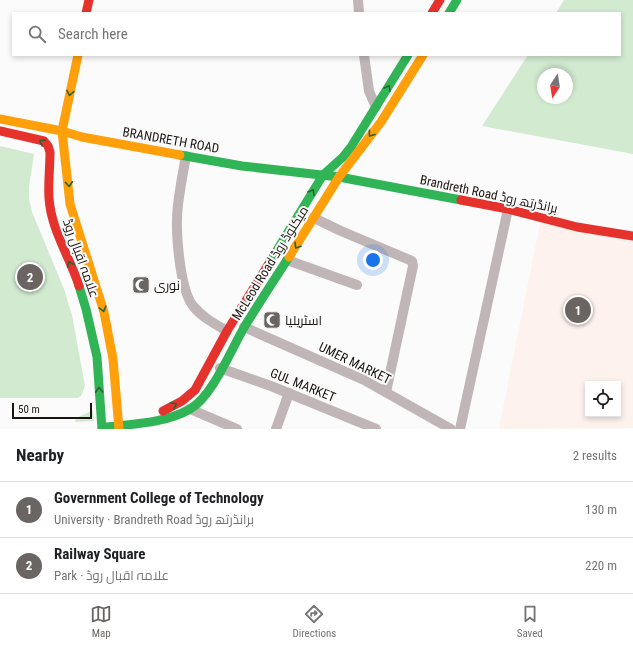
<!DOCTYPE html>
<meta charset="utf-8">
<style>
body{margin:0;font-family:"Roboto Condensed",Cairo,sans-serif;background:#f2f2f2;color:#202124}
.controls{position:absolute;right:12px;bottom:12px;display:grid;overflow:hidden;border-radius:0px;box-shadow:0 2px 6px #0003}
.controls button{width:36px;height:36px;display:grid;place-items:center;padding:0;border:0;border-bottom:1px solid #e0e0e0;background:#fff;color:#202124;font:20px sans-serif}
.compass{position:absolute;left:537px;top:68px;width:36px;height:36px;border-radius:50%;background:#fff;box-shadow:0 2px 6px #0003;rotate:192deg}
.scale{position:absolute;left:12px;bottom:10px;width:80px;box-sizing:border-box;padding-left:4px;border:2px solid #1c1411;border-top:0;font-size:11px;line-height:14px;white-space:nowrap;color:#1c1411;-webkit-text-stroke:3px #fbfbfb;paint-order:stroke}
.you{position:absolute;left:373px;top:260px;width:14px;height:14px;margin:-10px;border:3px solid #fff;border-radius:50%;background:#1a73e8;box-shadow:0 0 0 6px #1a73e833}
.badge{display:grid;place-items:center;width:26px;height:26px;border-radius:50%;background:#6a6563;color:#fff;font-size:13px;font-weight:700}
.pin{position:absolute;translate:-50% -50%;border:2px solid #fff;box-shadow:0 1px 4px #0006}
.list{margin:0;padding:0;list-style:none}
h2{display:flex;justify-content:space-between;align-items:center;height:52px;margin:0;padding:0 16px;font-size:17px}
h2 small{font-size:13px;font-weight:400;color:#757577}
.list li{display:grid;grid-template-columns:26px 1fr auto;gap:12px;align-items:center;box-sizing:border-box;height:56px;padding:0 16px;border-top:1px solid #e0e0e0}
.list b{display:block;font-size:15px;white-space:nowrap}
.list p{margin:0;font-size:13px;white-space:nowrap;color:#757577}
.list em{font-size:13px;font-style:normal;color:#757577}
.icon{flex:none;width:22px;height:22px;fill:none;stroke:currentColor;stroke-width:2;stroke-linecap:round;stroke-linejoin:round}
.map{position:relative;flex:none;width:633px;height:429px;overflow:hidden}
.search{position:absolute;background:#fff;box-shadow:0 2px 6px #0003;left:12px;right:12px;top:12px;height:44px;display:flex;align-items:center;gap:10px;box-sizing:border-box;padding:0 14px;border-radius:0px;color:#757577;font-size:15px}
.sheet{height:164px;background:#fff}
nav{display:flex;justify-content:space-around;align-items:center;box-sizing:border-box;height:56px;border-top:1px solid #e0e0e0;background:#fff;font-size:11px;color:#757577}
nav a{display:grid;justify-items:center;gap:2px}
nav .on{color:#6a6563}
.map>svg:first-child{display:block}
.built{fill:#fdf2ed;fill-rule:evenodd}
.green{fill:#d1ead0;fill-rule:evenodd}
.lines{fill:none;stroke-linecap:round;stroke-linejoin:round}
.street{stroke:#c1b6b7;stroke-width:10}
.fast{stroke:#30b455;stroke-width:9}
.slow{stroke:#ff9f0a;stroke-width:9}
.jam{stroke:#e5322d;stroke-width:9}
.oneway{stroke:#266433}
.labels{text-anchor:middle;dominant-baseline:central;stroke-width:4;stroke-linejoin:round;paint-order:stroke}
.street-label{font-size:13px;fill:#1c1411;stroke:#fbfbfb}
.poi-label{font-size:13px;fill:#1c1411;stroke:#fbfbfb;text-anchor:start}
</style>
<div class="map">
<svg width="633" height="429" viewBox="0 0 633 429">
<rect width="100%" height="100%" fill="#fbfbfb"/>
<path class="built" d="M541,218L633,235V428L499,429ZM588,384H618V414H588Z"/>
<g class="green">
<path d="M564,0H633V154L482,126L528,55H620V13H556ZM543,74H567V98H543Z"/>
<polygon points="0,146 34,154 29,187 29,199 32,212 64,289 72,315 85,386 81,396 78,398 0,398"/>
<polygon points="93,410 94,421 75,422 76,418"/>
</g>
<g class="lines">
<g class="street">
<polyline points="358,0 359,13"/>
<polyline points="364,55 369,91 376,107"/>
<path d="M186,156C183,172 180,188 178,205C175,227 179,288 193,306C202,317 215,324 227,331"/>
<polyline points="314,218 341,231 412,261 413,266 386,392"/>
<polyline points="287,260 357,285"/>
<polyline points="244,327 364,380 451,429"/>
<polyline points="220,368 271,386 376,429"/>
<polyline points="190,409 237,429"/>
<polyline points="276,429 289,393"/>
<polyline points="460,429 508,209"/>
</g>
<g class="fast">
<polyline points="449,13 457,0"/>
<polyline points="180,155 242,166 339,177 461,200"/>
<polyline points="268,265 323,175 343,157 351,147 408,55"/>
<polyline points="79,286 86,309 97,357 102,429"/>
<path d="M107,427C134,424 166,423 190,409C213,396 231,349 245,326C259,303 274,280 289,257"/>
</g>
<g class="slow">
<polyline points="78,55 62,131 82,137 180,155"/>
<polyline points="0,119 62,131 70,204 104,312 113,359 119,429"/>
<polyline points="289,257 339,177 381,122 423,55"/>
</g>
<g class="jam">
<polyline points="86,13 89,0"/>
<polyline points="432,13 440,0"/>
<path d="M0,131L44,141L48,146L50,152C50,167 48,183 49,198C51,230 70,257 79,286"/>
<polyline points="461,200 508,209 577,227 633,236"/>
<polyline points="163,411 182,401 195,390 227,331 268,265"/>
</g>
</g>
<defs><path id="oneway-chevron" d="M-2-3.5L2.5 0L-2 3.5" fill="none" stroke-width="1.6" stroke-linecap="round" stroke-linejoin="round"/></defs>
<g class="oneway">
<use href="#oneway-chevron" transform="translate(388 88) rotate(-59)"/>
<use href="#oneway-chevron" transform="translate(70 93) rotate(101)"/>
<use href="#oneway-chevron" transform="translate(371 134) rotate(127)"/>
<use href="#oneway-chevron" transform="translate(42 142) rotate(-152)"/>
<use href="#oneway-chevron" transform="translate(69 184) rotate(86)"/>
<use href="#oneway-chevron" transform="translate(312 192) rotate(-59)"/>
<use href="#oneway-chevron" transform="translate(297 246) rotate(123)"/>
<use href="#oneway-chevron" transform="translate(70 264) rotate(-114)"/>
<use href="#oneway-chevron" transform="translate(103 309) rotate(75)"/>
<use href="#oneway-chevron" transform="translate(99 390) rotate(-93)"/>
<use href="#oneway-chevron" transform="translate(174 405) rotate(-28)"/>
</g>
<defs>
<symbol id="mosque-square" viewBox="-11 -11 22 22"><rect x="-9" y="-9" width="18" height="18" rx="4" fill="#6a6563" stroke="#fbfbfb"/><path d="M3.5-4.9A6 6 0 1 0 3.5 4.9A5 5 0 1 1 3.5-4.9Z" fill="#fff"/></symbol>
</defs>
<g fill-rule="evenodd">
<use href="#mosque-square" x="131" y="275" width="20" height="20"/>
<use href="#mosque-square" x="262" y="310" width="20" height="20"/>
</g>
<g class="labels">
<g class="street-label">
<text transform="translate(171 140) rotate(10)">BRANDRETH ROAD</text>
<text transform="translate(489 194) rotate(12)">Brandreth Road برانڈرتھ روڈ</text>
<text transform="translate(81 258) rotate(70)">علامہ اقبال روڈ</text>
<text transform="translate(270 263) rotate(-58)">McLeod Road میکلوڈ روڈ</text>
<text transform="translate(355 363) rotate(26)">UMER MARKET</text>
<text transform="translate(303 385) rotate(22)">GUL MARKET</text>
</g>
<g class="poi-label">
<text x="154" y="285">نوری</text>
<text x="285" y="320">اسٹریلیا</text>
</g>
</g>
</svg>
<div class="controls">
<button><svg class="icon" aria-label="locate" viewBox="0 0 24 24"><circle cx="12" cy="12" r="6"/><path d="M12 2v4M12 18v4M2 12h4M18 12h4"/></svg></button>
</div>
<svg class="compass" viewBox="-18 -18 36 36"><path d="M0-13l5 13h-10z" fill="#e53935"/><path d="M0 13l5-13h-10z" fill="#757577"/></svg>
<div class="scale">50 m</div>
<div class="you"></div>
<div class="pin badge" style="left:578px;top:310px">1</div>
<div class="pin badge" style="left:30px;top:277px">2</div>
<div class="search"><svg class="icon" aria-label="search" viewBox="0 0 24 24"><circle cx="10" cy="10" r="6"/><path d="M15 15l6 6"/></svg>Search here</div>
</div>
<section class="sheet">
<h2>Nearby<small>2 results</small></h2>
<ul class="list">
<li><span class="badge">1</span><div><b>Government College of Technology</b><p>University · Brandreth Road برانڈرتھ روڈ</p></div><em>130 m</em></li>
<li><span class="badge">2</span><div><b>Railway Square</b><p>Park · علامہ اقبال روڈ</p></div><em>220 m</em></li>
</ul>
</section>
<nav>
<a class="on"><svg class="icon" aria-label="map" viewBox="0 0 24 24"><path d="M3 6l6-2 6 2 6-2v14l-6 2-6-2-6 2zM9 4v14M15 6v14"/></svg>Map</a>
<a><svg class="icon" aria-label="directions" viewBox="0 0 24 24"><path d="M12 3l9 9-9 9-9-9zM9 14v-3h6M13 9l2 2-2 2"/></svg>Directions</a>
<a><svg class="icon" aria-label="saved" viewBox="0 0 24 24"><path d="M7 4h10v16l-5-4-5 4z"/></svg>Saved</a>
</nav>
